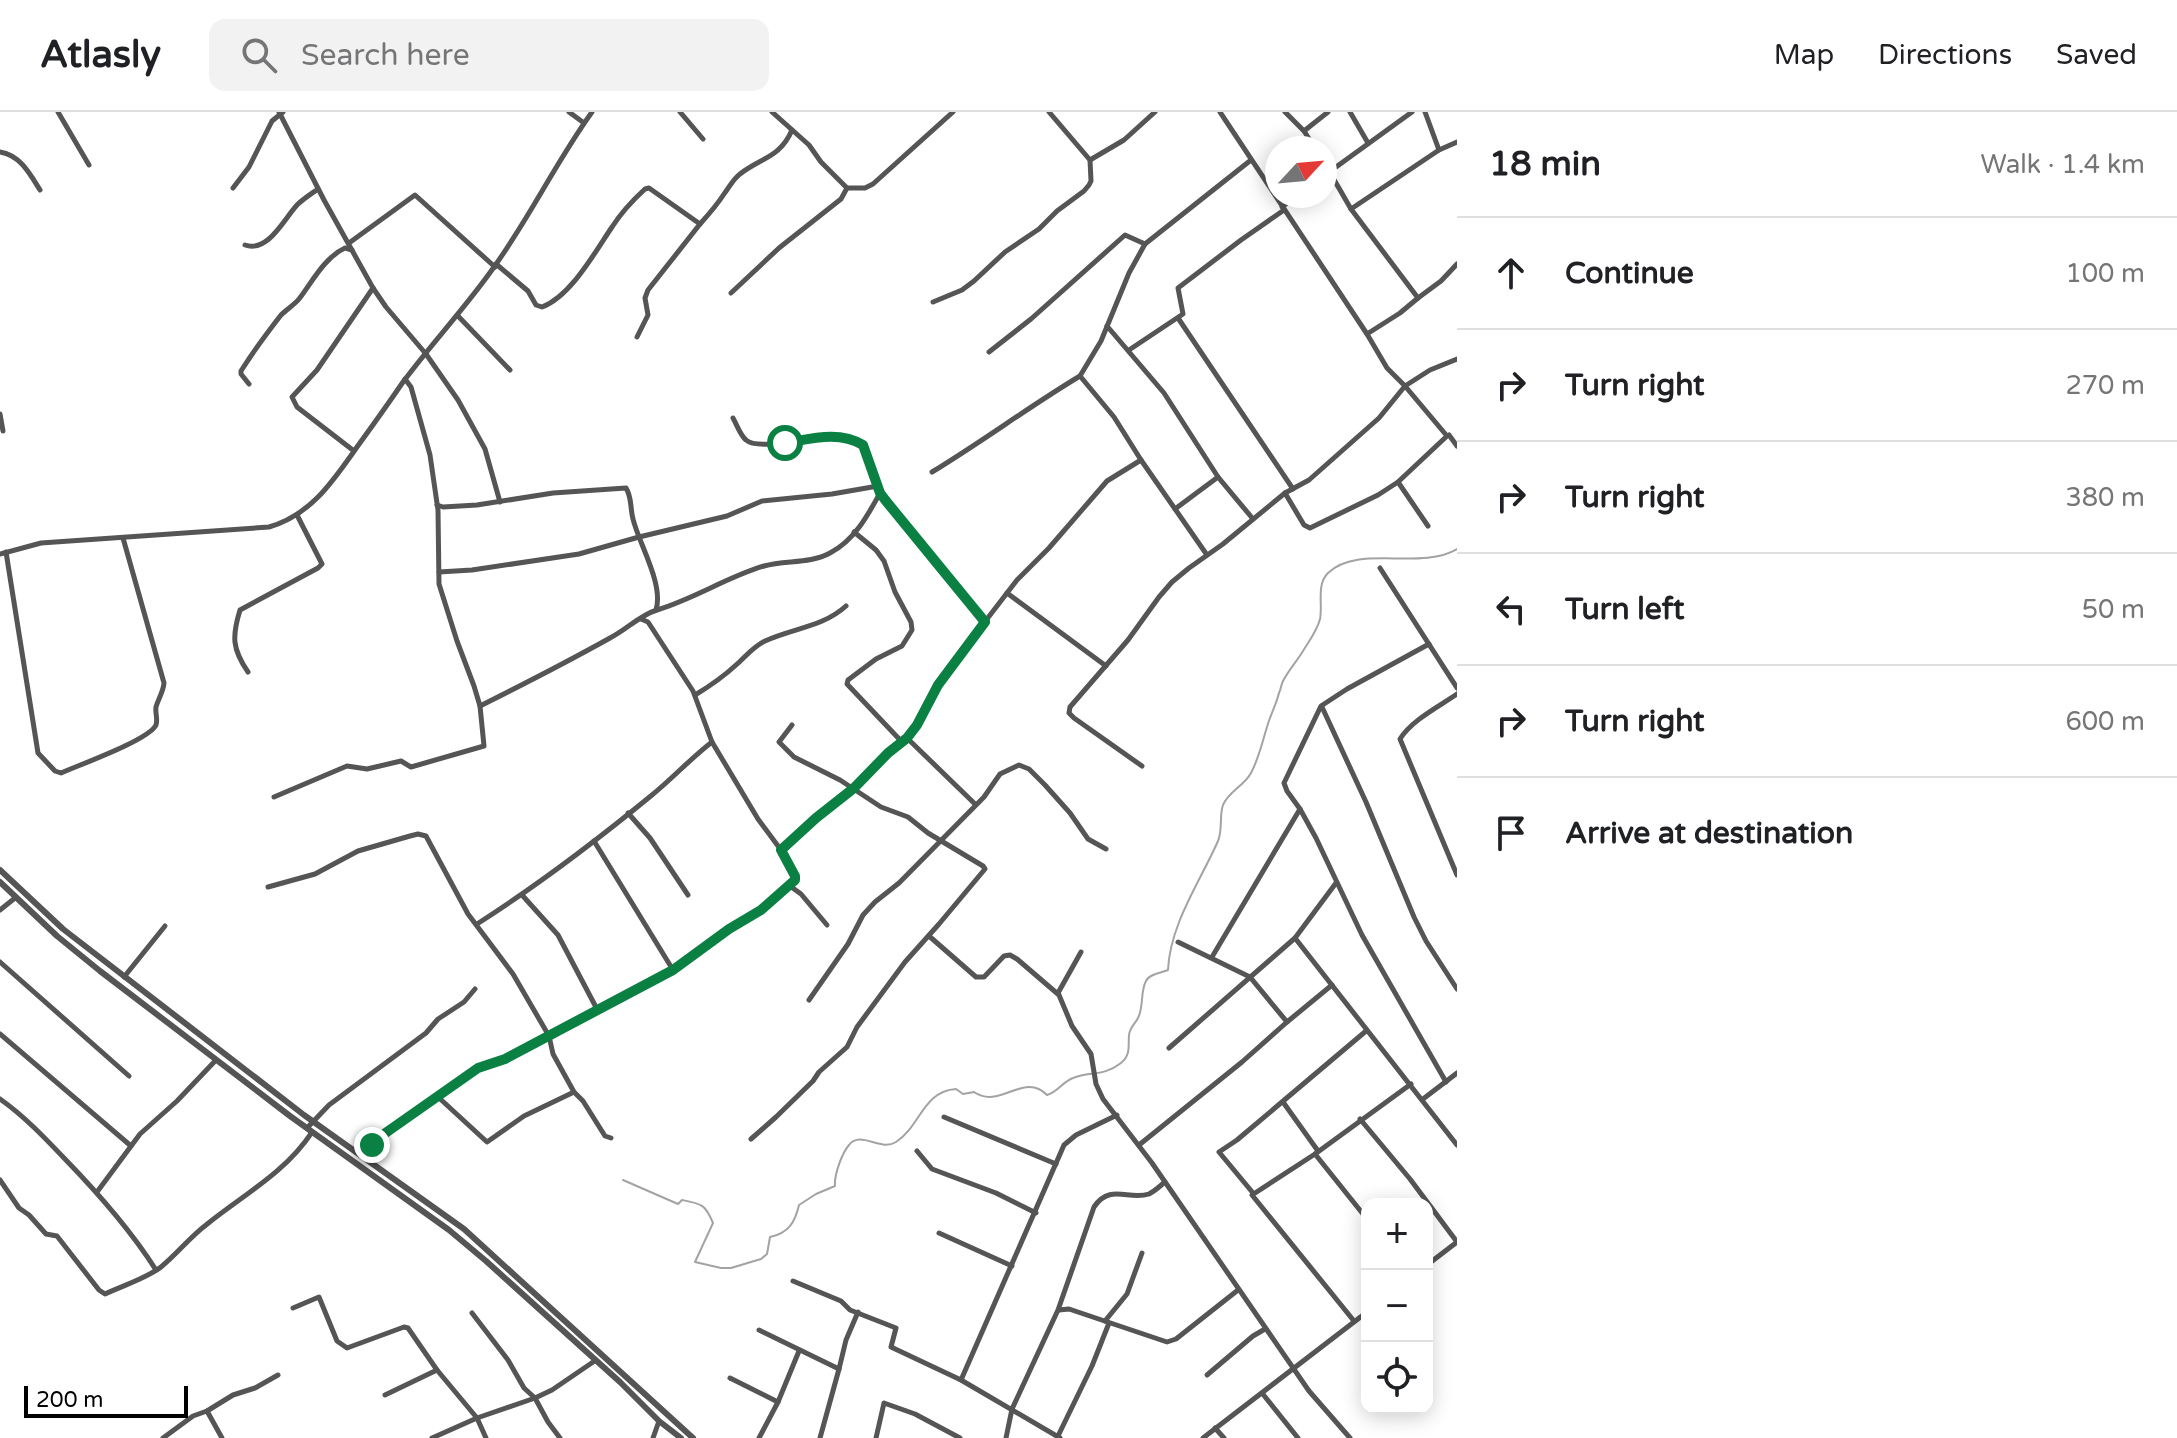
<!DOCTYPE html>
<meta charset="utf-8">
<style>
body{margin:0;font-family:"Varela Round",sans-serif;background:#f2f2f2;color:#202124}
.controls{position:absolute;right:24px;bottom:24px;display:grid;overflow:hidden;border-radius:16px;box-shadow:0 4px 20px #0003}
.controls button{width:72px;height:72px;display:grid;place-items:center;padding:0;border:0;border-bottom:2px solid #e0e0e0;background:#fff;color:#202124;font:40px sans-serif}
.compass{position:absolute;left:1265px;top:24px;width:72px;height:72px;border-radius:50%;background:#fff;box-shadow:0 4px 20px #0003;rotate:64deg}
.scale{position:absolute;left:24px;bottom:20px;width:164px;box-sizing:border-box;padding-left:8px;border:4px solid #000;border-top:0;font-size:22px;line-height:28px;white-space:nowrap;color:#000;-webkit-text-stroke:6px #fff;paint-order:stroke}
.stop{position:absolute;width:24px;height:24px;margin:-18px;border:6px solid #0b8043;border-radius:50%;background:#fff}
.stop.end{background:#0b8043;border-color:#fff;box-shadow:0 2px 8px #0008}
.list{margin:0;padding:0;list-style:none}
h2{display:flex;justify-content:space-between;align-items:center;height:104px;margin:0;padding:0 32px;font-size:34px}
h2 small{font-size:26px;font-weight:400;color:#757577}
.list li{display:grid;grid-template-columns:52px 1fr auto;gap:24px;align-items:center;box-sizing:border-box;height:112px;padding:0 32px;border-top:2px solid #e0e0e0}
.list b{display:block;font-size:30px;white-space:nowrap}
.list em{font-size:26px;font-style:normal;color:#757577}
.icon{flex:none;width:44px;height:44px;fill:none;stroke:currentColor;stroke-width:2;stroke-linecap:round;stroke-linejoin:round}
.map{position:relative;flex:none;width:1457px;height:1326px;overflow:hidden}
header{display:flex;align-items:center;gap:48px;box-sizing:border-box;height:112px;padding:0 40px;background:#fff;border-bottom:2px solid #e0e0e0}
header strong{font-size:38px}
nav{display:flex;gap:44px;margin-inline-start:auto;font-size:28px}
.search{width:560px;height:72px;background:#f2f2f2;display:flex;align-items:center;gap:20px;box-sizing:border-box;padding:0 28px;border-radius:16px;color:#757577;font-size:30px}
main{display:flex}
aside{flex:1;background:#fff}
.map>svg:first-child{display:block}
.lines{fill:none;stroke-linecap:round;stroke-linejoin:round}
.stream{stroke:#a3a3a3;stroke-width:2}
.minor{stroke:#555;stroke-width:5}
.tertiary{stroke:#555;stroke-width:6}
.route{stroke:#0b8043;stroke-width:10}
</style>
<header>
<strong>Atlasly</strong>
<div class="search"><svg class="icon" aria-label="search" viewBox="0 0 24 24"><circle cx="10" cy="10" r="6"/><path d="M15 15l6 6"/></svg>Search here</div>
<nav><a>Map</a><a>Directions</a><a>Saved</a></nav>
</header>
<main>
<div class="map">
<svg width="1457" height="1326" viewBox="0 0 1457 1326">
<rect width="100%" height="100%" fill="#fff"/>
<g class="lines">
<path class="stream" d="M623,1068L678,1092L682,1088C702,1092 705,1092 713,1111L695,1150L721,1156H731L761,1147L767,1142L770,1125C789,1121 795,1110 799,1093L816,1082L835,1074C834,1063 842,1041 849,1033C861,1018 880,1040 896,1030C920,1015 923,979 956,977L963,982L974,980C1000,998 1024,959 1047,983C1058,980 1062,970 1073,966C1090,959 1103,965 1121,951C1131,943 1128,934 1129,923C1130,915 1135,912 1138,906C1144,895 1140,880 1146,869C1149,862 1161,861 1168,858C1170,812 1200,770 1218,729C1223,717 1219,704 1223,693C1229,679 1244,674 1251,661C1259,646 1262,631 1267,615C1270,604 1276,593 1279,581C1281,577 1281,573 1283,569C1288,559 1297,549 1303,539C1309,529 1317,519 1320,507C1323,492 1316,473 1328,461C1358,432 1420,459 1457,437"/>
<g class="minor">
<polyline points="58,0 89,53"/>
<polyline points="279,0 324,88 373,176 386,195 426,242 458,288 485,337 500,390"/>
<polyline points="569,0 584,11"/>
<polyline points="680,0 703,27"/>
<polyline points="772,0 809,33 821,50 847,76 865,76 873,72 953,0"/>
<polyline points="1285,0 1304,19 1315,36"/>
<polyline points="1350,0 1368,31"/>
<polyline points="1425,0 1439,38"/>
<polyline points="1304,19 1328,0"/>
<path d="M0,40C20,43 30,62 40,78"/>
<polyline points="1090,48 1124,28 1155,0"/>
<polyline points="1325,52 1351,97 1439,38 1457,30"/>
<polyline points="1325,63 1412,0"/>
<polyline points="233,76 249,55 272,9 283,0"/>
<polyline points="1282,95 1296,84"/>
<polyline points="1351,97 1418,186 1400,201 1367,222"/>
<polyline points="349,131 415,83 495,155"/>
<path d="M245,133C268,141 284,107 297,93C303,87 311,82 318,77"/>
<path d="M496,152L528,179L536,193L542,195C571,184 595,140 612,115C621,101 633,88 645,77L649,76L700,112"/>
<polyline points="731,181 779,136 841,87 847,76"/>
<polyline points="1418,186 1441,169 1457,152"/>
<polyline points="933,190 962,178 974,169 1005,140 1039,117 1057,99 1084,79 1089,73 1091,69 1090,48 1049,0"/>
<polyline points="458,204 510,258"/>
<polyline points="1178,206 1293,377"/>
<polyline points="1107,214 1164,281 1218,365 1253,407"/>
<path d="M637,225L648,203L645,186L648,178L700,112C709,102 717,93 724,82C729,76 733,67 740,62C760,46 780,46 792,18"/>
<polyline points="1129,238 1183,202 1178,176 1241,128 1284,98"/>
<polyline points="989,240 1031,207 1125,123 1145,132"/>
<path d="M249,272L241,262V259C253,240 267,221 281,203C287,197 294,193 299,187C312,170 325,145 345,136L352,138"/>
<polyline points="0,302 3,319"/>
<path d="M733,306C737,313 740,323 746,328C758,339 810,325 826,324C838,323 853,327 863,333L880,381L886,389L934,451L985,510"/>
<polyline points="1449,323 1457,334"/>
<polyline points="354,339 297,295 292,285 317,258 373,176"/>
<path d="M932,360C983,329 1030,294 1080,264"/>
<polyline points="1398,370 1428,414"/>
<polyline points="1285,381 1304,413 1310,416 1378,383 1398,370 1447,324 1405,274 1430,258 1457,247"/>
<path d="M437,393L443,395L477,393L553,381L626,376C632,385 630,396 633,407C639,432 664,472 656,498"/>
<polyline points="1175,397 1218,365"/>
<polyline points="854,420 876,438 884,449 895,480 911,510 912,518 902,534 876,547 848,568 847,572 902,630"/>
<path d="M6,440L38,641L55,659L61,661C79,653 149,628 156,613C158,607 155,601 156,595C158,587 163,581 164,571L123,426"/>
<path d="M0,442L41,431L269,415C311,403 333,369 357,335C373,313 388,292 403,270C432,231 466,195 494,155C530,105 556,50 592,0"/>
<polyline points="1207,443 1141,348 1114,305 1080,264 1101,229 1129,161 1145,132 1251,48"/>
<polyline points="1380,456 1457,576"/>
<polyline points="439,460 472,458 579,442 639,425 727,404 762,389 832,382 878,374"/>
<polyline points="1007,481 1106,554"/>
<polyline points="1429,532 1347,577 1321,594 1284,671 1287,679 1300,697 1316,726 1362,823 1446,970"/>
<path d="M248,560C232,537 232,524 240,498L318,456L322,452L297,403"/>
<path d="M1457,582C1438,595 1412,608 1400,627L1457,763"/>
<path d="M695,583C710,574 723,565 736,553C745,545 754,534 765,529C793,516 823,515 846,494"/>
<path d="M480,594C524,572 567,550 610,526C626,518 640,503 657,498C694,487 727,465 764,454C786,448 810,452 830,441C854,429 868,403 880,381"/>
<polyline points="1322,595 1366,690 1414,805 1426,829 1457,877"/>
<polyline points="907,626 975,692"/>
<polyline points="1142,654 1074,606 1069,601 1070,595 1128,528 1159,485 1172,470 1189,456 1223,432 1285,381 1309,368 1379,306 1405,274 1387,256 1367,222 1220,0"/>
<polyline points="274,685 347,654 367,657 401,649 411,655 484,634 480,594 474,574 457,529 439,472 438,398 430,343 411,275 405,267"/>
<polyline points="628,701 650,726 688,783"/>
<polyline points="594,729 673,858"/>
<polyline points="781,738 816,706 854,676 888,641 907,626 917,613 938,573 954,550 1017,468 1049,436 1107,369 1141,348"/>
<polyline points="790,774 801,782 827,813"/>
<polyline points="268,775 315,762 358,739 410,724 418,722 426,724 468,802 513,862 549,924 553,942 574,980 583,989 605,1024 611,1026"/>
<polyline points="522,783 558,823 598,899"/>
<polyline points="0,798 15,786"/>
<path d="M477,812C538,773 596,729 652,683C673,666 691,646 712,630"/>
<polyline points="929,824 976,865 984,865 1004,844 1010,843 1017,847 1059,883 1072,914 1091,942 1096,972 1103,987 1152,1051 1309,1279 1350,1326"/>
<polyline points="1295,826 1457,1033"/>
<polyline points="1178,830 1250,865 1287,910"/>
<polyline points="1212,845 1300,697"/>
<polyline points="0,850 129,964"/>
<polyline points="124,865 165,814"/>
<polyline points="1058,881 1081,840"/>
<polyline points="809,888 848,832 863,803 875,790 899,771 984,685 1000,662 1019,653 1029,657 1045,673 1070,701 1088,727 1106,737"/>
<polyline points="0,922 131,1034"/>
<polyline points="1169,936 1295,826 1336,771"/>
<polyline points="437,984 487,1030 524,1004 574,980"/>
<path d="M0,987C24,1004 44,1025 64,1046C98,1081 130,1117 156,1158"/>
<polyline points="1423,987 1457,961"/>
<polyline points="1283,990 1318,1039"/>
<polyline points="944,1005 1056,1052"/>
<polyline points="1360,1007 1410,1067 1457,1130 1427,1153"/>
<polyline points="307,1016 329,993 426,921 438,907 464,890 475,877"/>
<polyline points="751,1027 776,1005 813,969 819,960 847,935 857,915 905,850 939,812 985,757 983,754 928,721 908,705 881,695 840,668 794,645 779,630 792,613"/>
<polyline points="1139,1033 1242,950 1287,910 1332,873"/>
<polyline points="917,1039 932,1057 996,1081 1036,1101"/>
<polyline points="1315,1042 1367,1107"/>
<polyline points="362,1045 384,1022 467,963 482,954 505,947 673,858 729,817 761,798 795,768 781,738 758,707 712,630 693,579 648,510 641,507"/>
<path d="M0,1068L19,1096L29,1103L46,1122L57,1124L99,1178L105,1182C122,1174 147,1166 161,1155C177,1142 190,1125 206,1113C243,1083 285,1061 312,1020"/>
<polyline points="97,1080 140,1022 177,989 216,948"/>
<polyline points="1253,1081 1219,1040 1237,1028 1366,919"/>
<polyline points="939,1121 1012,1154"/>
<polyline points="793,1169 841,1189 850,1198 896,1216 891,1235 961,1268 1060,1326"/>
<polyline points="293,1196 319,1185 337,1229 347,1236 404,1215 408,1216 437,1258"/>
<polyline points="1059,1198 1069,1197 1167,1230 1176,1227 1238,1178"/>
<polyline points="472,1201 508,1248 524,1276 535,1286 548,1310 560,1326"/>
<polyline points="1105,1209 1127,1182 1142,1141"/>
<polyline points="1354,1209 1252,1083 1315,1042 1411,972"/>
<polyline points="759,1218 839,1257 846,1228 858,1200"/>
<polyline points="1207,1263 1253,1224 1265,1217"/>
<polyline points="730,1266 778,1290"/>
<polyline points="961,1268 1064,1033 1076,1023 1117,1003"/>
<polyline points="1262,1281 1298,1326"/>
<polyline points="385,1283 437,1258 477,1306 486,1326"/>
<polyline points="207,1299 222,1326"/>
<polyline points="1215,1316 1224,1326"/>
<polyline points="1058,1324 1092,1254 1109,1211"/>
<polyline points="163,1326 193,1304 207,1299 233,1283 255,1276 278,1263"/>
<polyline points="432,1326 477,1306 535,1286 552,1278 596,1248"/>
<polyline points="653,1326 659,1309"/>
<polyline points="759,1326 778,1290 799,1239"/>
<polyline points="820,1326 839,1257"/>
<polyline points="876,1326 884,1291 915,1302 960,1326"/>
<path d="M1006,1326L1012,1297L1058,1198L1094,1095C1110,1071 1129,1089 1149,1082C1155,1079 1160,1074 1165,1070"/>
<polyline points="1203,1326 1367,1200"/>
</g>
<g class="tertiary">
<polyline points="0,758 63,817 304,1003 464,1117 693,1326"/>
<polyline points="0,770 57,824 100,859 290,1004 449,1118 486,1149 620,1270 659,1309 681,1326"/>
</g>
</g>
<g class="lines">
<path class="route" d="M372,1033L384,1022L478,956L505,947L673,858L729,817L761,798L795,768V764L781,738L816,706L854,676L888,641L907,626L917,613L938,573L985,510L886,389L880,381L863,333C839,318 810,327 785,331"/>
</g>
</svg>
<div class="controls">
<button>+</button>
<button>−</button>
<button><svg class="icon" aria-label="locate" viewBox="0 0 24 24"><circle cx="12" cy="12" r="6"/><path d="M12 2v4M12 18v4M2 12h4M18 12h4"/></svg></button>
</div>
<svg class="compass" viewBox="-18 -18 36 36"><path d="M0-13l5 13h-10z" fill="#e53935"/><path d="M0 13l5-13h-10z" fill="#757577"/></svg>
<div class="scale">200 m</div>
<div class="stop" style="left:785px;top:331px"></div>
<div class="stop end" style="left:372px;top:1033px"></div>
</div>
<aside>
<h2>18 min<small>Walk · 1.4 km</small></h2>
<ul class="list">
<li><svg class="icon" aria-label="ahead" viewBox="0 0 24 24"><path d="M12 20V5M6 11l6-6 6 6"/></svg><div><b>Continue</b></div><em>100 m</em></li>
<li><svg class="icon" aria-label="right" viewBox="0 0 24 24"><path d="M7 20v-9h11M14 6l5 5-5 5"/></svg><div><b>Turn right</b></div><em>270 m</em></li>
<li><svg class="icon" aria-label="right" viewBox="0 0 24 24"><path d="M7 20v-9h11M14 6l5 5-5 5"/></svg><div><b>Turn right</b></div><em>380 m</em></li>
<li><svg class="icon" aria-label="left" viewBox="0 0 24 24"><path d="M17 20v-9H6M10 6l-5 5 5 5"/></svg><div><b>Turn left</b></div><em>50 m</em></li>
<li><svg class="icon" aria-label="right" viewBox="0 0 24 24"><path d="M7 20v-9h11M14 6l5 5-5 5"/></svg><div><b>Turn right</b></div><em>600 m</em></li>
<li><svg class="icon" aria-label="arrive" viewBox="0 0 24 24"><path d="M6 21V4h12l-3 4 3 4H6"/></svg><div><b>Arrive at destination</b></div></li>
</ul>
</aside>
</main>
